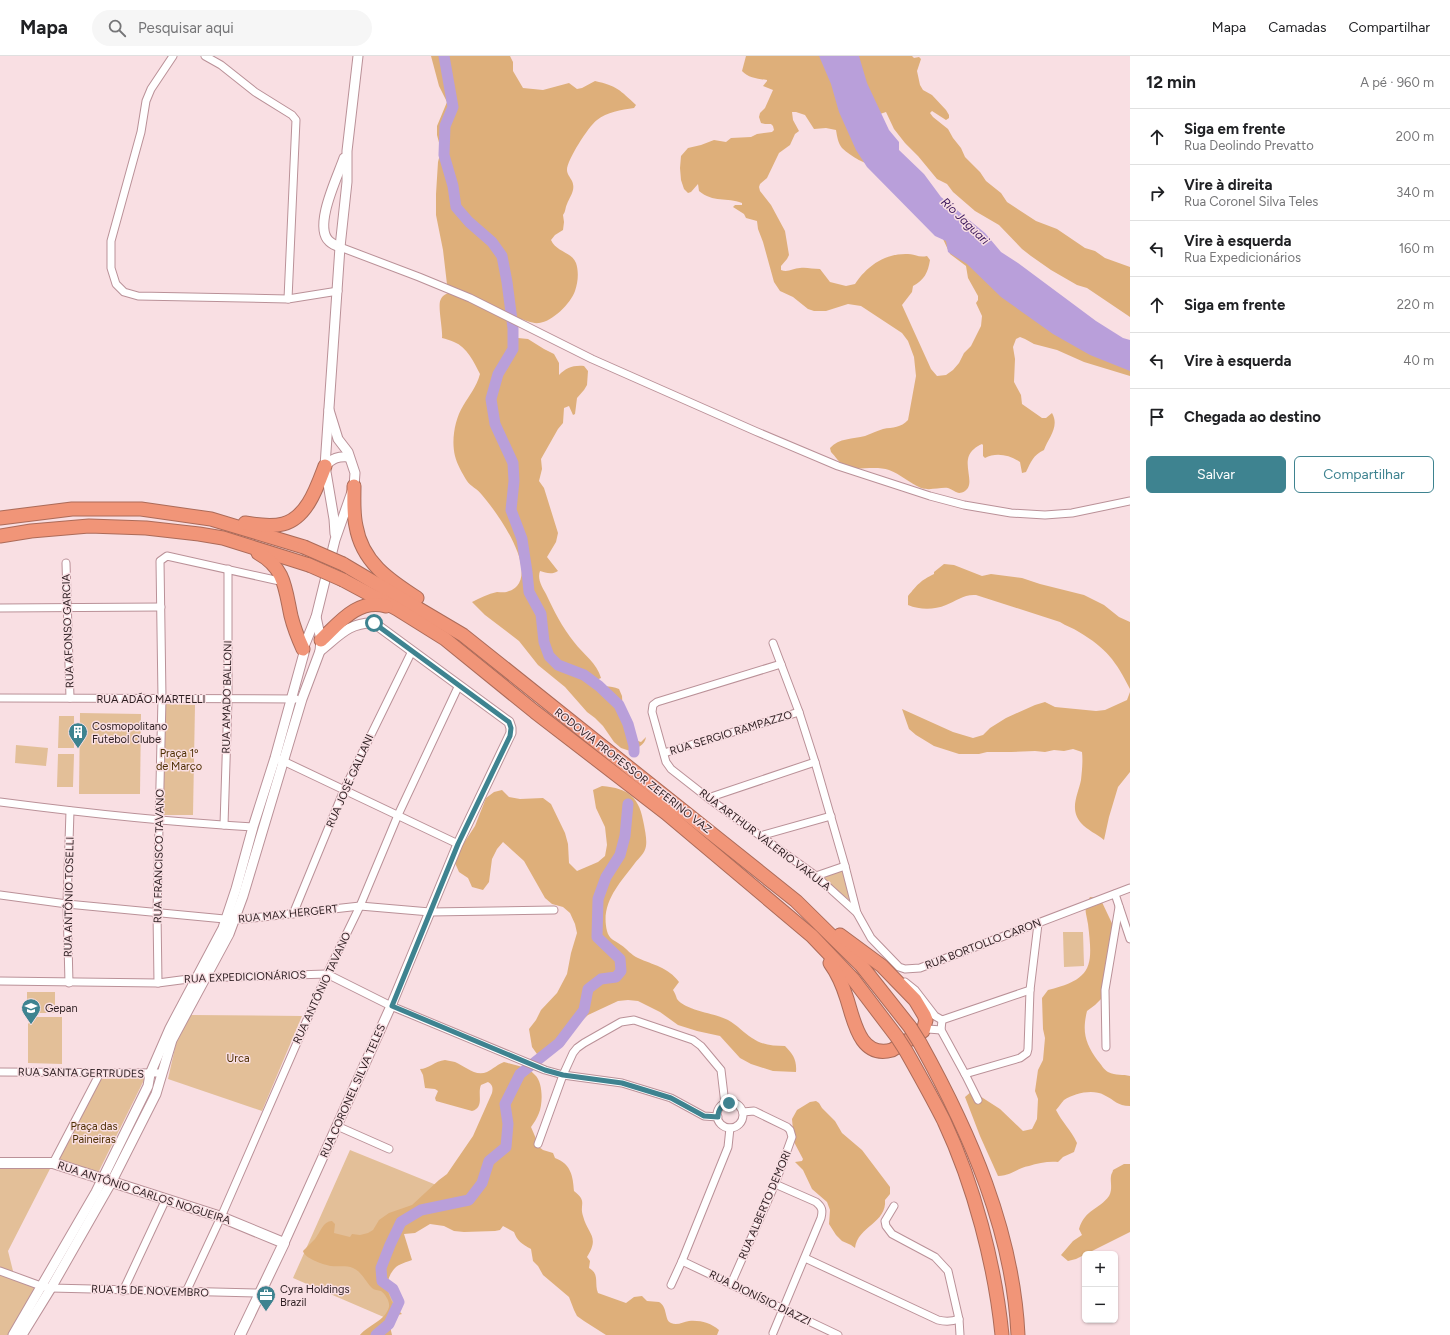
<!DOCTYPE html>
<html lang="pt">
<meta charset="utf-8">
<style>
body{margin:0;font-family:Figtree,sans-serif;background:#f6f6f6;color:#202124}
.controls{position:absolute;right:12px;bottom:12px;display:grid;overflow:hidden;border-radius:6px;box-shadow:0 1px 3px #0004}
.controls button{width:36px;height:36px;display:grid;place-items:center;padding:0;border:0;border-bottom:1px solid #e0e0e0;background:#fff;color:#202124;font:20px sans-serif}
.stop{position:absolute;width:12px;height:12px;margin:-9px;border:3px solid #3e8390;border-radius:50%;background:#fff}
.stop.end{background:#3e8390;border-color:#fff;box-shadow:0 1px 4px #0008}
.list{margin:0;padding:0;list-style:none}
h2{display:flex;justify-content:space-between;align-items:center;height:52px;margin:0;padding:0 16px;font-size:17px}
h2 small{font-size:13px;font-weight:400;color:#757577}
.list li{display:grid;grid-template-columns:26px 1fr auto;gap:12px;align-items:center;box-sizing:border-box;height:56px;padding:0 16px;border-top:1px solid #e0e0e0}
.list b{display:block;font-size:15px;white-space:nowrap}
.list p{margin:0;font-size:13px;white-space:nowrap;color:#757577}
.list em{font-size:13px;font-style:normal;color:#757577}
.actions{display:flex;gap:8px;padding:12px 16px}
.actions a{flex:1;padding:9px 0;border:1px solid #3e8390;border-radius:6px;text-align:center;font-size:14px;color:#3e8390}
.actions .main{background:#3e8390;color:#fff}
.icon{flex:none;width:22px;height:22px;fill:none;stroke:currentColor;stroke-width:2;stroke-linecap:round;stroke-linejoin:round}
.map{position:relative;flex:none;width:1130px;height:1279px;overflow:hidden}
header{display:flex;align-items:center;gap:24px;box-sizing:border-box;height:56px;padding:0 20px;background:#fff;border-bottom:1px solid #e0e0e0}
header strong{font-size:19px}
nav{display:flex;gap:22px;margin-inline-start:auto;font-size:14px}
.search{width:280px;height:36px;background:#f6f6f6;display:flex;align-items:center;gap:10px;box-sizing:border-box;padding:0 14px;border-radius:22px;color:#757577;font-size:15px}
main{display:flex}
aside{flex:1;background:#fff}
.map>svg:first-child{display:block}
.green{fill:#e3bf98}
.forest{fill:#deaf7a}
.water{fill:#b99fda}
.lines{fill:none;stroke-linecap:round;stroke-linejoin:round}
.river{stroke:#b99fda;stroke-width:11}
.minor-casing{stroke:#ba9198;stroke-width:9}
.tertiary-casing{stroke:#ba9198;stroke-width:11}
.secondary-casing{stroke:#ba9198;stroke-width:12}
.motorway-casing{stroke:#ac6b59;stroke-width:15}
.minor{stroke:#fff;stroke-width:7}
.tertiary{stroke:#fff;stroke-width:9}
.secondary{stroke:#fff;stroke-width:10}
.motorway{stroke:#f19578;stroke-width:13}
.motorway-bridge-casing{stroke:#ac6b59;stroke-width:15;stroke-linecap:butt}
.motorway-bridge{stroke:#f19578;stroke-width:13}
.route{stroke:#3e8390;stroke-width:5}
.labels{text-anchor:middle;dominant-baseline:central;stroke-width:3;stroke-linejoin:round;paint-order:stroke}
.street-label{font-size:11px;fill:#2c1d20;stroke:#f9dfe3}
.poi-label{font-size:11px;fill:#2c1d20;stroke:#f9dfe3;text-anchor:start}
.park-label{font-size:11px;fill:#4e2f03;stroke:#f9dfe3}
.water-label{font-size:12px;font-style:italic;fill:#3c185d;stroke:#f9dfe3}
</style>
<header>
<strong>Mapa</strong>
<div class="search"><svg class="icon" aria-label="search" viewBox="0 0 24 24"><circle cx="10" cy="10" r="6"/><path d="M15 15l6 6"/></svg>Pesquisar aqui</div>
<nav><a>Mapa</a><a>Camadas</a><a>Compartilhar</a></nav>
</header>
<main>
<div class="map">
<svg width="1130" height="1279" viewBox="0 0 1130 1279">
<rect width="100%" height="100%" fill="#f9dfe3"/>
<g class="green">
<polygon points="165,648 195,649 193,759 163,759"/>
<polygon points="80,657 141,658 140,738 79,738"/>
<polygon points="59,660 74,660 74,692 58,692"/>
<polygon points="16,689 48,692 46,710 15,707"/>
<polygon points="58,698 74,698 73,731 57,731"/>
<polygon points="843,812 853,847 819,820"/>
<polygon points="1063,876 1083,876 1084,910 1064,911"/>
<rect x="27" y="936" width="28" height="21"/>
<polygon points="191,959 302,960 262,1055 168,1023 177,983"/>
<polygon points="33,961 62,961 62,1008 28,1007 28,968"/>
<polygon points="145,1022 97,1119 56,1106 97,1023"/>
<polygon points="350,1094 466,1141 400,1163 379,1226 390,1235 396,1246 386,1262 293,1222"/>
<polygon points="0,1107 53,1107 8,1195 14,1219 41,1230 12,1279 0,1279"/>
</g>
<g class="forest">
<path d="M431,0H510L513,6V15L523,32L543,34L569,27L577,33L582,32L595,25C617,30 620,34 636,49L634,52C621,54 607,56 597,64C588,71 567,104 567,114C567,118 570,121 572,125C576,134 570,140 567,148C565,152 566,155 563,159L564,166L563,174L555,179L551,184C556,196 572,196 576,207C579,216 578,226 575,235C571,247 552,266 539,267C533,268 525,264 518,262L515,267L516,277L518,282L528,283L544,293L554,298L559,307V319C566,312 573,309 584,310L588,315L587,329L584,334L577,342L575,358L573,359L569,350L564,352L563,367L558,373L541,403L542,413L539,425L544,432L558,477L556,486L547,501L558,515C552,519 546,517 540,515C537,523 542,531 546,538C554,555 562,571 574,586C584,599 597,607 601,622L594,625L593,628C601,631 610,629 619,633L622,640L623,656L638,685L641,686L646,681C645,689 637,692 630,695L621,692L614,686L603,670L595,662L587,656L565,631L538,609L519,585L485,559L472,546C480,542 488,538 497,536C501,536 506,537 509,535C511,535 515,532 517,530C535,509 496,455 482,439C478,433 470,430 467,425C462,417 457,408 455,400C451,384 455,363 463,350C470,338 476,332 480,318C474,306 467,291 454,286C450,284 446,283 442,282C443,273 437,248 441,243C442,240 446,238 448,237L443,194L436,159V138L438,106L441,94L437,79V70L447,46L439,30Z"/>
<path d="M746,0H827L878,112C866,108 851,101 842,92C838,87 837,80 836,74L826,72L814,73L805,59L796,56H792L793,64L799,75L795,78L790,89L779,97L767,122L760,128L759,131L760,135L771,149L785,175L789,199L787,203L781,210V214C788,217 793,212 800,212C806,211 813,213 820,213L830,226L846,230L855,228C867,210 885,197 908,198C915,198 919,202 927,200L930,204C928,217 924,224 913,230L912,236L902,249L931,313L937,320L946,319L953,314L959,307L964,297L971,290L981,270L982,260L976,247L978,244V240L968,222L966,210L950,198L943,183L941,176L1130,291V320L1084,306L1057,294L1034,288L1025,283L1020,281L1016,283L1013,291L1015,303L1014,326L1021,339L1022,348L1042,362H1046L1052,357C1060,371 1048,382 1044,394C1033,399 1031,406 1026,416L1022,417L1020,406C1010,399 996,396 985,402L983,400V389L982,388C979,389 976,391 974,393C959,405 977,427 965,435C957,440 955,434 948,432C940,431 930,435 921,432C910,427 900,418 889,414C876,409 855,415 846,411C840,408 835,400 831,396L830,392C839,382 853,383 865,380C871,378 876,375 883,373C893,371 901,372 908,364L916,320L914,301L908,285L902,277L861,250L848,248L826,255H814L808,253L793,241L780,235L774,226L763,186L758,173L757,165L746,162L744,158L733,151L735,149H742V147C727,141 713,147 699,135L698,128L691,136L688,137L684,133L681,124L680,112L681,100L688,92L701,89L714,84L726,86L731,82L751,81L757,78L772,76L774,74L773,70L771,68H765L761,67L759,61L760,57L765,52L773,34L763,30L767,25V24C759,23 748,22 742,15Z"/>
<polygon points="852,0 912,0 914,2 919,1 921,3 917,15 920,29 923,34 932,39 946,54 949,59 949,62 946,64 932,55 930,57 933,61 948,73 953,82 961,92 965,101 980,116 986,125 1001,137 1007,146 1036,165 1057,173 1085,192 1095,195 1105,202 1130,211 1130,261 1087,232 1077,229 1051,214 1031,200 1022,193 999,169 975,155 953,136 947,128 937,123 918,100 905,87 894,73 886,56 880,58"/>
<path d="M944,508L954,509L982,520L991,518L1022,522L1040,528L1084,539L1104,549L1119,561L1130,566V633C1116,605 1106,592 1079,576C1073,572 1066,570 1060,566L976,539C964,538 956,545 946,549C934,554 920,554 908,549V540C918,528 920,525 934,518V516Z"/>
<path d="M1130,636V716L1118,731L1109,761L1104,784C1097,778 1087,774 1081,767C1069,753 1078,739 1081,724C1082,715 1083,705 1082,696L1073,693L1064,695L1054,694L1045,696L1035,695L1011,696H987L979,698H959L934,690L916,679L909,673L902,653L953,676L973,682L983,679L990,672L1006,662L1035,649L1045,646L1055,651L1096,655L1105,654L1127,644Z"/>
<path d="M602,730C629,732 640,742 644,769C645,775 647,783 646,790C645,797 639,802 635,807C620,827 600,847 607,875C609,883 614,884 621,889C627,893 631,899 638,902C653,909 668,911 679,926L673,934C675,937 676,940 677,943C686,955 715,957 728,964C737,969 744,977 752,982C762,989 773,990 785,990C793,998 797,1004 796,1016L773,1015L751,1008L740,1002L720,980L697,975L678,969L660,956L638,945L628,944L618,945L588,959L575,971L564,989L555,995L537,998L532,991L529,973L536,964L541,954L557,937L567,918L571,897L577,877L575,868L570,857L563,851L552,848L545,842L524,805L503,786L497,793L492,803L489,826L483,834L472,831L468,822L459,816L455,807L458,796L475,770L486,742L494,736L502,734L509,741L520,743L543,742L551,748L565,777L568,788L569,807L577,815L598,806L605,800L607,789L605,771L596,752L593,734Z"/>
<path d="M1090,841L1100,842L1118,880L1102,942L1095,949L1087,955C1082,976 1085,987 1098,1005C1101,1008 1104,1014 1108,1016C1116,1020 1123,1018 1130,1020V1050C1117,1050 1115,1044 1104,1039C1093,1033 1075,1037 1064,1044C1061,1047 1059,1051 1056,1054C1062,1066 1071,1074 1077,1087L1074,1096L1063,1101L1058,1106C1049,1105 1038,1107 1029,1110C1017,1112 1013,1119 998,1120L980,1080L965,1041L972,1035L1000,1053L1023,1075L1032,1073L1037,1063L1038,1043L1035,1035L1038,1014L1043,1004L1045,982L1043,973L1042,942L1048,934C1093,923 1093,910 1088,868C1086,855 1083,854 1090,841Z"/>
<path d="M445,1004C448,1005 452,1005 455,1006C465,1010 475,1021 487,1016C493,1013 498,1008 504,1006C514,1009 528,1011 535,1019C543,1026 543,1048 539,1057C537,1062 534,1067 531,1071L537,1085L535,1088L543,1094L553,1097L555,1102C571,1108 573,1120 574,1135C588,1146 579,1148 583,1160C588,1179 600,1180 587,1201L590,1205L589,1212C600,1218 594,1227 598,1237L626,1247L634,1241L642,1240L647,1245L659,1246C668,1251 664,1264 671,1267C677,1270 683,1266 689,1265C700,1264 711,1267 719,1274L717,1279H606L584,1265L577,1260L574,1254L569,1241L543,1219L538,1210L533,1205L531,1193C522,1188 517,1185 514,1176L503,1170L500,1174L495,1175L464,1176L454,1175L444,1170L430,1168L415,1177L404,1178L412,1204C407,1206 399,1208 395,1212C381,1227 389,1246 402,1258L394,1260L390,1263L389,1266L392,1279H360C368,1269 385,1265 389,1251C390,1245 385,1238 381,1235C378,1234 374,1234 372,1232C365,1225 362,1216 353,1212C346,1209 338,1211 331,1210C324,1209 304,1202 303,1195C307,1191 311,1187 315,1183C320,1177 323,1165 332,1165L335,1168L334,1177L350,1181L352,1178L360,1179L368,1177L373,1174L379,1164L389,1157L412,1149L439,1124L447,1118L473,1080L492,1037C493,1032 493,1029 488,1026L481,1029C477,1038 485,1051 472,1055L436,1045L435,1042L438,1035L435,1033L425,1032L423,1019L420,1013C428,1013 435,1005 445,1004Z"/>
<path d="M816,1045L819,1047L822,1052L835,1065L842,1077L862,1094L890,1131V1138L885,1144C887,1167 858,1170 855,1192L851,1189L842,1185L836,1179L829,1168L830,1154L827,1146L812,1133L803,1114L795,1106L802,1105L803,1103L794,1086L792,1063L797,1054L810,1046Z"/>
<path d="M1124,1108H1130V1176L1076,1203L1068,1205L1061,1199L1073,1185L1082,1179L1079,1173C1085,1153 1099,1154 1109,1140C1113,1133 1110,1126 1111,1120C1111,1118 1113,1116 1113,1114Z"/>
</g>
<polygon class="water" points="819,0 859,0 867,27 889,74 899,86 899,94 924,118 941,141 985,177 1001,196 1018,207 1096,265 1123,282 1130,284 1130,315 1090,299 1053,278 1001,241 967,208 948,196 946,185 935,180 867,111 856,94 839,56 831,28"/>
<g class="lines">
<g class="river">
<polyline points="444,0 453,51 445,70 444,99 453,130 456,151 469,166 492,186 502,200 507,226 513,272 513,293 498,318 491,343 495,368 513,407 514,425 511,454 522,483 527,516 529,536 541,558 544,586 549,600 558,609 584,619 599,630 619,649 628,668 634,690 634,696"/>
<polyline points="376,1279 389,1268 399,1246 393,1233 382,1225 381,1212 390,1189 401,1166 421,1154 469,1144 482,1127 489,1105 506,1091 508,1068 505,1048 520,1018 559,987 584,954 588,933 601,923 616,921 621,915 620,903 597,881 598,843 606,821 620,799 625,780 628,748"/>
</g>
<defs>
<g id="minor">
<polyline points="173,0 151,33 146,45 141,76 111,185 111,212 116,228 124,236 138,240 288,243 338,235"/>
<polyline points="205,0 221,9 255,36 292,59 296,64 288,243"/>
<polyline points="340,191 419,221 470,242 592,303 755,375 838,410 930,440 964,449 1011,457 1045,459 1072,457 1130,445"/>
<polyline points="66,507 70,642"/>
<polyline points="0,552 161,551"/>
<polyline points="773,587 799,656 815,706 845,810 857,857 871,882 899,911 905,913 920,912 1130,832"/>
<polyline points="781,608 657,646 653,649 652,656 666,706 671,713 708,742 816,820 857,857"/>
<polyline points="0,642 296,643"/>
<polyline points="664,697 799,656"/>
<polyline points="279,703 458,788"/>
<polyline points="708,742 815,706"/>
<path d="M0,746C84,757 168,766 253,771"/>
<polyline points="224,769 228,643 228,513"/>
<polyline points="760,780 831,760"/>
<polyline points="816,820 845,810"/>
<polyline points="1115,838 1130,883"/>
<polyline points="0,839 67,848 235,864 360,850 430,856 554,854"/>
<polyline points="293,858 344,734 412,595"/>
<polyline points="0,925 158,927 196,922 327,918 391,950 545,1014 563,1019 622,1027 671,1042 704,1060 718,1061"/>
<polyline points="905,926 915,934 935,960 942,964"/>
<polyline points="69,927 67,848 70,755"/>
<polyline points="158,927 157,857 162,642 160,505 167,500 284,526"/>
<polyline points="942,964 1030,934"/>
<polyline points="942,964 941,974 965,1018 978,1044"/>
<polyline points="923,975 928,973 941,974"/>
<polyline points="1106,991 1105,934 1119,851"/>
<polyline points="0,1016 162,1017"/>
<polyline points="965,1018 1020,1002 1027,997 1028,993 1030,934 1038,868"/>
<circle cx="730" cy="1059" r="13"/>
<polyline points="337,1070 389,1093"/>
<polyline points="538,1088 563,1019 573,997 577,992 584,987 621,966 634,964 693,984 701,990 721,1014 725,1048"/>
<polyline points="53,1107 100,1017"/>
<polyline points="894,1150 885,1165 886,1170 892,1178 935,1201 948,1215 959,1263 960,1279"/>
<path d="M805,1202L938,1264C946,1266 951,1266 959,1263"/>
<polyline points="682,1205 838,1279"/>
<polyline points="0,1215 41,1230 51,1232 259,1237"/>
<polyline points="731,1228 775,1128 792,1081 790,1074 787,1071 754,1055 743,1056"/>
<polyline points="671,1229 682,1205 728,1091 730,1072"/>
<polyline points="123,1235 166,1143"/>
<polyline points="186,1236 221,1161 327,918 360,850 398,759 459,629"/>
<path d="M773,1277L821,1162C823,1154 822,1151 816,1146L775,1128"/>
</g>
<g id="tertiary">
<path d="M340,191C337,190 332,188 329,185C313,170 338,120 344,102"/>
<path d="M325,410C333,402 338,400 349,401"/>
<polyline points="335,478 334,463 325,410 340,191 347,126 347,95 358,0"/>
<path d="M284,1187L391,950L458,788L511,677V672L509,666L374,567C349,566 339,580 320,595"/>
<polyline points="13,1279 96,1136 148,1030 150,1018 170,972 223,872 236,833 253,771 275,702 304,597 303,593 316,561 335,484 354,430 355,417 348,396 338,383 329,354"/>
<polyline points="22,1279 51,1232 112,1125 156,1038 172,984 229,878 243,840 302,643 320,595 321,584 316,561"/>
</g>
<polyline id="secondary" points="0,1107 53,1107 221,1161 284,1187 240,1279"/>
<g id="motorway">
<path d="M354,430C354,443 353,457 356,470C362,506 389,524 417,542"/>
<polyline points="0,462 72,453 141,453 211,463 304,491"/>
<path d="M245,467C257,469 271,471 283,468C307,462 317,431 325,410"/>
<polyline points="0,480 31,475 89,470 146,472 199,478 223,482 309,509"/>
<path d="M258,497C285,512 285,532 291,560C294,572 298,582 303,593"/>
<polyline points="343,508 463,579 796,845 861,909 910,971"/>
<polyline points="343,524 397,553 445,583 535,656 666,757 812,880 853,923 897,981"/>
<path d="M321,584C339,567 358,542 386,550"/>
<path d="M830,907C838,918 843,930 847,943C854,965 860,1003 892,994L923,975L926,964L924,959L915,944L882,910L840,879"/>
<path d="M920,987C970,1077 1013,1175 1018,1279"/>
<path d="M906,995C919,1018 932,1041 944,1065C974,1129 995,1209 1002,1279"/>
</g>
</defs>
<use href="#minor" class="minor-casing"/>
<use href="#tertiary" class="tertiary-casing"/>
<use href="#secondary" class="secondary-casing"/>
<use href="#motorway" class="motorway-casing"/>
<use href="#minor" class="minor"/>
<use href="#tertiary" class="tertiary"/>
<use href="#secondary" class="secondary"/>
<use href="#motorway" class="motorway"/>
<defs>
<g id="motorway-bridge">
<polyline points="304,491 343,508"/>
<polyline points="309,509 343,524"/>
<polyline points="910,971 920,987"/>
<polyline points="897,981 906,995"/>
</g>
</defs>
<use href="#motorway-bridge" class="motorway-bridge-casing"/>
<use href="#motorway-bridge" class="motorway-bridge"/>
</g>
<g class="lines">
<path class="route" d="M374,567L509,666L511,672L510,680L458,788L392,950L545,1014L563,1019L622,1027L671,1042L704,1060L718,1061C718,1054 721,1049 729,1047"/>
</g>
<defs>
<symbol id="building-pin" viewBox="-11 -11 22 30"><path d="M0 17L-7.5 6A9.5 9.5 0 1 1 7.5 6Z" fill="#3e8390" stroke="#f9dfe3"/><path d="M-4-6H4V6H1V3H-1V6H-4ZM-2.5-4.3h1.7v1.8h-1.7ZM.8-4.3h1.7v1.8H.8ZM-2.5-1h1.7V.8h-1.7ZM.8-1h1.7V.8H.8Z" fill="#fff"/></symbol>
<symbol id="school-pin" viewBox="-11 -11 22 30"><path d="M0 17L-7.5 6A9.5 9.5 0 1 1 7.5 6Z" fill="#3e8390" stroke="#f9dfe3"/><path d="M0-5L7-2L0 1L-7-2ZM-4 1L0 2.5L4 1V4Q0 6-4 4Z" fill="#fff"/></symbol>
<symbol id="office-pin" viewBox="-11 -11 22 30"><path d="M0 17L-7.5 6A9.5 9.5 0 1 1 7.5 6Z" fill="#3e8390" stroke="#f9dfe3"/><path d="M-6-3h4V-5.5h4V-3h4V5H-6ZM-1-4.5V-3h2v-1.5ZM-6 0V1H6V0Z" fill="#fff"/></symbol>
</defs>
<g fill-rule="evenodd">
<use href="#building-pin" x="67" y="665" width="22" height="30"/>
<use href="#school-pin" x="20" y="941" width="22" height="30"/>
<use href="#office-pin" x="255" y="1228" width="22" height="30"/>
</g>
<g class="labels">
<g class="street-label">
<text transform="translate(68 575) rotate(-92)">RUA AFONSO GARCIA</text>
<text transform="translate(227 641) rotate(-89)">RUA AMADO BALLONI</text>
<text x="151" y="643">RUA ADÃO MARTELLI</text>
<text transform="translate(731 677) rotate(-17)">RUA SERGIO RAMPAZZO</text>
<text transform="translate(633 715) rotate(38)">RODOVIA PROFESSOR ZEFERINO VAZ</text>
<text transform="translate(350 725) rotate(-66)">RUA JOSÉ GALLANI</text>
<text transform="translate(765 784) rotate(37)">RUA ARTHUR VALERIO VAKULA</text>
<text transform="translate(159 800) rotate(-89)">RUA FRANCISCO TAVANO</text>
<text transform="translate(69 841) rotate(-89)">RUA ANTÔNIO TOSELLI</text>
<text transform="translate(288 858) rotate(-6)">RUA MAX HERGERT</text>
<text transform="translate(983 888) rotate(-21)">RUA BORTOLLO CARON</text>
<text transform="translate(245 921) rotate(-2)">RUA EXPEDICIONÁRIOS</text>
<text transform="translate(322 932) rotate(-65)">RUA ANTÔNIO TAVANO</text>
<text transform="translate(81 1017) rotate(1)">RUA SANTA GERTRUDES</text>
<text transform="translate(353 1035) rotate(-66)">RUA CORONEL SILVA TELES</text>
<text transform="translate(144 1137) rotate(18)">RUA ANTÔNIO CARLOS NOGUEIRA</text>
<text transform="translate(765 1149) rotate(-67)">RUA ALBERTO DEMORI</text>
<text transform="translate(150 1235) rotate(2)">RUA 15 DE NOVEMBRO</text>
<text transform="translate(760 1242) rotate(26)">RUA DIONÍSIO DIAZZI</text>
</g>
<g class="poi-label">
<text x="92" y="670">Cosmopolitano<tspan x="92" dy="13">Futebol Clube</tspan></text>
<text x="45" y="952">Gepan</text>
<text x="280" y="1233">Cyra Holdings<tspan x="280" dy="13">Brazil</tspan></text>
</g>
<g class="park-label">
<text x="179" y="697">Praça 1º<tspan x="179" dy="13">de Março</tspan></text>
<text x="238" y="1002">Urca</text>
<text x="94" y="1070">Praça das<tspan x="94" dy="13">Paineiras</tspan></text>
</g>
<g class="water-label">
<text transform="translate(965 165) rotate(44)">Rio Jaguari</text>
</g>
</g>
</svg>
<div class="controls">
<button>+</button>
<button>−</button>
</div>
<div class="stop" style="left:374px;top:567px"></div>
<div class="stop end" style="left:729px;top:1047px"></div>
</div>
<aside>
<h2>12 min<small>A pé · 960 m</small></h2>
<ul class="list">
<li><svg class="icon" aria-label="ahead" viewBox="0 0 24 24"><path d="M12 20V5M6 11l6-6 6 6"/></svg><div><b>Siga em frente</b><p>Rua Deolindo Prevatto</p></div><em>200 m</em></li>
<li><svg class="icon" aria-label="right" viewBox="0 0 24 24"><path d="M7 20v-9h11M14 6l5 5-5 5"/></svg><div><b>Vire à direita</b><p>Rua Coronel Silva Teles</p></div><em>340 m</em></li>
<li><svg class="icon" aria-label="left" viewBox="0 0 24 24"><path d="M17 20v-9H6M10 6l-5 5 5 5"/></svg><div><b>Vire à esquerda</b><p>Rua Expedicionários</p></div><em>160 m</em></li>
<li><svg class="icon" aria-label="ahead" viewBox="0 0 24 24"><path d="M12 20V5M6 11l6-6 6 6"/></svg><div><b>Siga em frente</b></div><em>220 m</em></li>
<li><svg class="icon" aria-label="left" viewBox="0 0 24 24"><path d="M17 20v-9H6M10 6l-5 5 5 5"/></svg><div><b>Vire à esquerda</b></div><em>40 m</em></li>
<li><svg class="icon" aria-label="arrive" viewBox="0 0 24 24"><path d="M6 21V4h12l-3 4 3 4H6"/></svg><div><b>Chegada ao destino</b></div></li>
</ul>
<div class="actions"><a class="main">Salvar</a><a>Compartilhar</a></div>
</aside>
</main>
